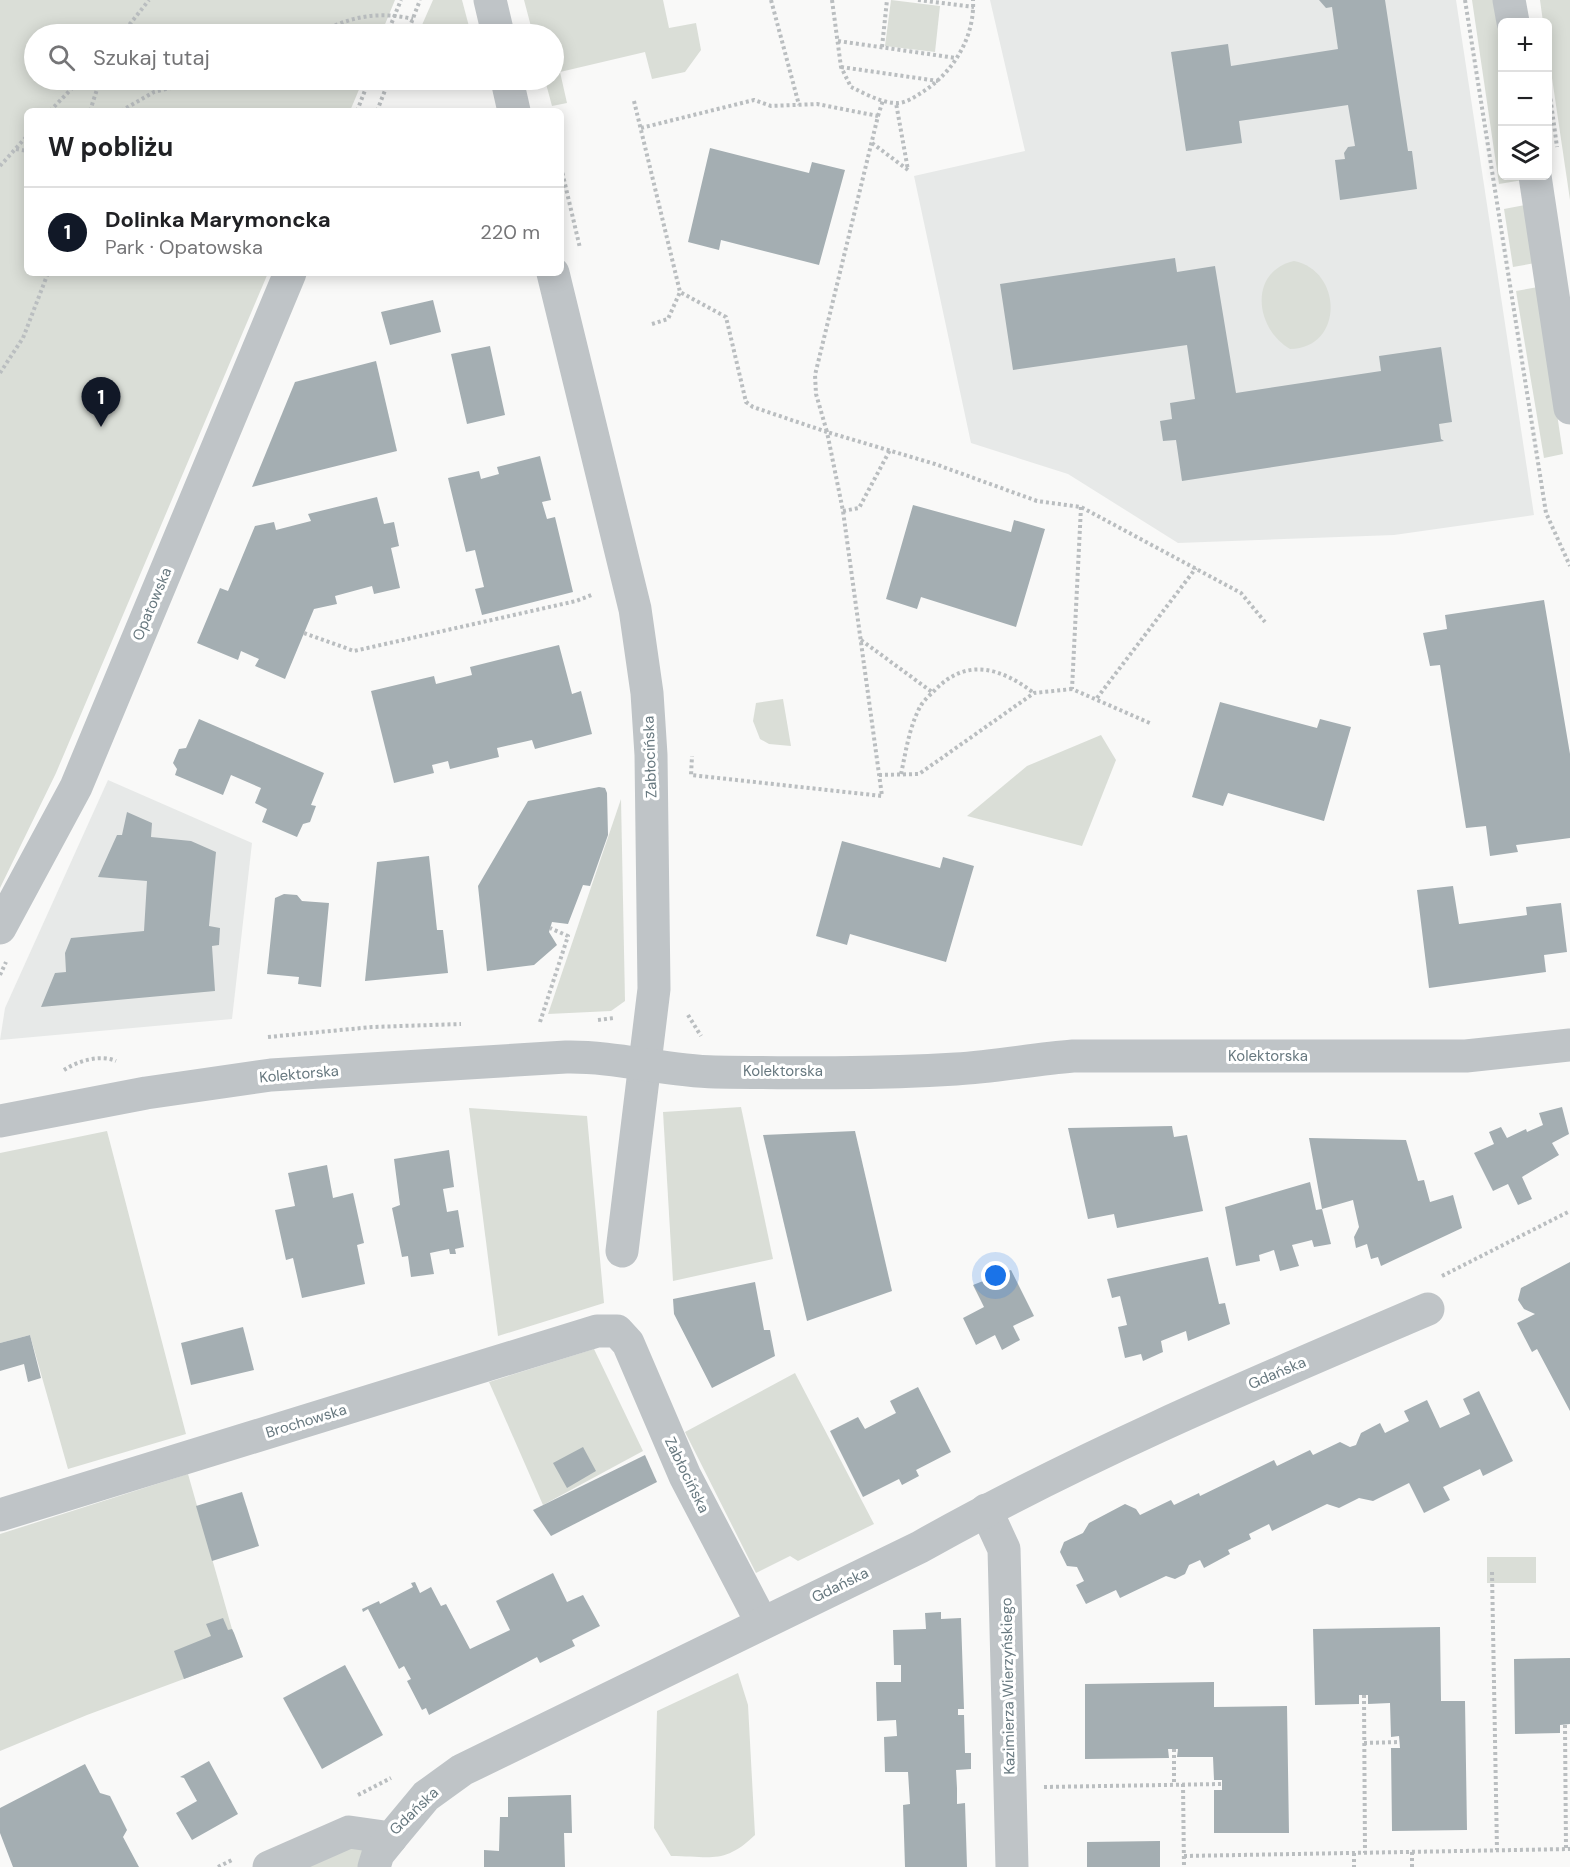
<!DOCTYPE html>
<html lang="pl">
<meta charset="utf-8">
<style>
body{margin:0;font-family:"DM Sans",sans-serif;background:#f6f6f6;color:#202124}
.controls{position:absolute;right:18px;top:18px;display:grid;overflow:hidden;border-radius:9px;box-shadow:0 3px 15px #0003}
.controls button{width:54px;height:54px;display:grid;place-items:center;padding:0;border:0;border-bottom:2px solid #e0e0e0;background:#fff;color:#202124;font:30px sans-serif}
.you{position:absolute;left:996px;top:1276px;width:21px;height:21px;margin:-15px;border:4px solid #fff;border-radius:50%;background:#1a73e8;box-shadow:0 0 0 9px #1a73e833}
.badge{display:grid;place-items:center;width:39px;height:39px;border-radius:50%;background:#111827;color:#fff;font-size:20px;font-weight:700}
.pin{position:absolute;translate:-50% -50px;filter:drop-shadow(0 2px 3px #0008)}
.pin::after{content:'';position:absolute;top:32px;width:21px;height:18px;background:inherit;clip-path:polygon(0 0,100% 0,50% 100%)}
.list{margin:0;padding:0;list-style:none}
h2{display:flex;justify-content:space-between;align-items:center;height:78px;margin:0;padding:0 24px;font-size:26px}
h2 small{font-size:20px;font-weight:400;color:#757577}
.list li{display:grid;grid-template-columns:39px 1fr auto;gap:18px;align-items:center;box-sizing:border-box;height:90px;padding:0 24px;border-top:2px solid #e0e0e0}
.list b{display:block;font-size:22px;white-space:nowrap}
.list p{margin:0;font-size:20px;white-space:nowrap;color:#757577}
.list em{font-size:20px;font-style:normal;color:#757577}
.icon{flex:none;width:33px;height:33px;fill:none;stroke:currentColor;stroke-width:2;stroke-linecap:round;stroke-linejoin:round}
.map{position:relative;flex:none;width:1570px;height:1867px;overflow:hidden}
.search{position:absolute;background:#fff;box-shadow:0 3px 15px #0003;left:24px;top:24px;width:540px;height:66px;display:flex;align-items:center;gap:15px;box-sizing:border-box;padding:0 21px;border-radius:33px;color:#757577;font-size:22px}
.panel{position:absolute;background:#fff;box-shadow:0 3px 15px #0003;left:24px;top:108px;width:540px;height:168px;border-radius:9px}
.map>svg:first-child{display:block}
.built{fill:#e7e9e8}
.green{fill:#daded7}
.building{fill:#a4aeb2}
.lines{fill:none;stroke-linecap:round;stroke-linejoin:round}
.path{stroke:#babec0;stroke-width:4;stroke-dasharray:3 3;stroke-linecap:butt}
.street{stroke:#bfc4c7;stroke-width:33}
.labels{text-anchor:middle;dominant-baseline:central;stroke-width:6;stroke-linejoin:round;paint-order:stroke}
.street-label{font-size:15px;fill:#67787f;stroke:#fff}
</style>
<div class="map">
<svg width="1570" height="1867" viewBox="0 0 1570 1867">
<rect width="100%" height="100%" fill="#f9f9f8"/>
<g class="built">
<polygon points="990,0 1456,0 1534,515 1394,535 1178,543 1068,474 971,443 914,176 1025,151"/>
<polygon points="108,780 252,843 232,1019 0,1040 5,1008"/>
</g>
<g class="green">
<polygon points="0,0 395,0 381,34 34,34 34,80 363,80 350,111 27,111 27,273 268,273 56,773 0,888"/>
<polygon points="433,0 462,0 471,34 418,34"/>
<polygon points="524,0 663,0 669,28 696,23 701,50 685,72 652,79 645,52 560,72 567,103 552,106 545,80 554,80 554,34 533,34"/>
<polygon points="891,0 940,6 935,52 885,46"/>
<polygon points="1472,0 1495,0 1502,51 1502,176 1522,176 1523,180 1499,184"/>
<polygon points="1540,0 1570,0 1570,200 1548,51 1548,22 1543,22"/>
<polygon points="1525,205 1535,263 1513,267 1504,209"/>
<path d="M1294,261C1343,271 1344,348 1290,349C1254,328 1249,271 1294,261Z"/>
<polygon points="1538,287 1563,454 1544,458 1516,291"/>
<polygon points="783,699 791,746 769,744 760,739 753,721 756,703"/>
<polygon points="1101,735 1116,760 1082,846 967,816 1027,766"/>
<polygon points="621,799 625,1001 611,1011 548,1014"/>
<polygon points="741,1107 773,1259 673,1281 663,1112"/>
<polygon points="469,1108 587,1116 604,1303 498,1336"/>
<polygon points="107,1131 186,1434 68,1469 30,1335 0,1343 0,1153"/>
<polygon points="594,1349 643,1451 543,1505 489,1382"/>
<polygon points="795,1373 874,1524 798,1561 790,1556 756,1573 685,1432"/>
<polygon points="188,1474 232,1629 243,1657 87,1715 0,1751 0,1534"/>
<rect x="1487" y="1557" width="49" height="26"/>
<path d="M738,1673L748,1705L755,1835C724,1865 710,1856 671,1856L654,1828L657,1711Z"/>
<polygon points="345,1843 368,1850 363,1867 298,1867"/>
</g>
<g class="building">
<polygon points="1319,0 1385,0 1408,151 1412,151 1417,189 1340,200 1335,160 1345,159 1344,153 1348,147 1355,146 1348,105 1239,121 1242,143 1186,151 1171,52 1228,44 1231,66 1338,49 1332,7 1326,8"/>
<polygon points="710,148 809,173 812,162 845,170 819,265 721,240 719,250 688,242"/>
<polygon points="1175,258 1177,272 1215,266 1236,393 1381,371 1379,356 1441,347 1452,422 1439,424 1441,439 1444,441 1182,481 1176,440 1163,441 1160,421 1172,419 1170,403 1195,399 1187,345 1013,370 1000,284"/>
<polygon points="433,300 441,332 390,345 381,312"/>
<polygon points="490,346 505,415 467,424 451,354"/>
<polygon points="376,361 397,451 252,487 295,382"/>
<polygon points="540,456 551,500 542,502 547,519 555,517 573,592 482,615 475,589 484,587 475,550 466,552 448,478 479,471 481,479 499,474 497,467"/>
<polygon points="377,497 384,524 394,522 399,546 391,548 400,588 374,594 372,586 335,596 337,604 314,609 285,679 255,666 259,659 241,651 238,660 197,643 220,588 228,591 255,526 274,522 276,530 311,521 308,514"/>
<polygon points="913,505 1011,532 1014,520 1045,529 1016,627 921,597 917,609 886,599"/>
<polygon points="1544,600 1570,754 1570,838 1516,845 1518,852 1490,856 1486,826 1466,828 1440,665 1430,666 1423,633 1447,629 1445,615"/>
<polygon points="559,645 572,694 581,691 592,734 535,749 532,740 497,748 499,757 450,769 448,761 432,765 434,773 394,783 371,691 434,676 436,684 472,675 470,667"/>
<polygon points="1220,702 1317,728 1320,719 1351,727 1324,821 1228,793 1223,806 1192,797"/>
<polygon points="199,719 324,773 311,805 316,806 310,822 303,824 297,837 262,822 267,809 255,803 261,788 231,775 223,795 175,775 177,769 173,763 179,749 186,748"/>
<polygon points="599,787 605,788 607,793 608,835 590,886 583,885 568,924 552,922 549,932 557,945 534,965 487,971 478,886 528,801"/>
<polygon points="127,812 152,823 151,837 191,841 216,852 209,926 220,928 219,945 212,946 215,991 41,1007 55,973 66,972 65,953 71,938 144,931 147,881 98,877 117,835 122,835"/>
<polygon points="842,841 940,868 943,857 974,866 946,962 850,934 847,945 816,936"/>
<polygon points="429,856 437,930 443,930 448,973 365,981 377,862"/>
<polygon points="1453,886 1459,924 1527,915 1526,907 1561,903 1567,952 1544,955 1546,972 1429,988 1417,890"/>
<polygon points="284,894 297,895 302,901 329,903 321,987 298,984 299,977 267,974 275,898"/>
<polygon points="1562,1107 1569,1134 1552,1143 1559,1155 1522,1177 1532,1199 1518,1205 1508,1184 1493,1191 1474,1153 1494,1144 1489,1132 1501,1127 1507,1138 1526,1129 1527,1132 1543,1125 1539,1113"/>
<polygon points="1172,1126 1174,1137 1187,1135 1203,1211 1117,1228 1114,1214 1088,1219 1068,1128"/>
<polygon points="855,1131 892,1291 807,1321 763,1135"/>
<polygon points="1309,1138 1406,1140 1418,1181 1424,1180 1430,1202 1453,1195 1462,1228 1381,1266 1378,1257 1371,1259 1367,1244 1356,1248 1354,1237 1359,1227 1353,1200 1322,1209 1331,1244 1314,1247 1312,1240 1292,1245 1299,1266 1280,1271 1274,1250 1259,1255 1260,1261 1236,1266 1225,1207 1310,1182 1316,1210 1322,1209"/>
<polygon points="449,1150 454,1187 443,1189 447,1212 458,1210 464,1247 455,1249 456,1254 450,1254 449,1249 430,1253 434,1274 411,1277 408,1256 402,1257 392,1208 400,1205 394,1159"/>
<polygon points="327,1165 333,1198 353,1193 364,1243 357,1245 365,1284 302,1298 293,1258 286,1260 275,1210 295,1206 288,1173"/>
<polygon points="1208,1257 1219,1304 1225,1303 1230,1324 1188,1341 1186,1331 1161,1341 1163,1352 1143,1361 1141,1354 1125,1358 1118,1327 1127,1325 1120,1296 1112,1298 1107,1279"/>
<polygon points="1570,1262 1570,1411 1537,1349 1532,1352 1517,1323 1535,1314 1524,1309 1518,1300 1521,1288"/>
<polygon points="1011,1270 1034,1316 1013,1326 1020,1340 1002,1350 995,1335 976,1345 963,1318 984,1307 973,1285"/>
<polygon points="755,1282 764,1330 770,1330 775,1356 712,1388 674,1314 673,1299"/>
<polygon points="243,1327 254,1370 191,1385 181,1343"/>
<polygon points="30,1335 41,1378 28,1382 24,1364 0,1371 0,1343"/>
<polygon points="918,1387 951,1452 916,1470 919,1476 902,1485 899,1479 863,1497 830,1431 858,1417 865,1429 896,1413 890,1401"/>
<polygon points="1479,1391 1513,1461 1483,1476 1480,1469 1443,1487 1450,1500 1424,1513 1409,1483 1373,1501 1359,1498 1339,1508 1327,1504 1272,1531 1269,1524 1249,1534 1251,1539 1228,1550 1230,1554 1204,1568 1200,1560 1189,1565 1185,1574 1175,1579 1166,1576 1120,1598 1116,1590 1086,1604 1076,1585 1084,1581 1077,1567 1067,1566 1060,1552 1064,1542 1083,1533 1089,1523 1125,1504 1136,1509 1140,1515 1171,1500 1174,1505 1199,1493 1200,1496 1274,1460 1277,1466 1310,1450 1313,1455 1340,1442 1350,1447 1356,1445 1361,1433 1380,1423 1385,1433 1409,1421 1404,1411 1427,1400 1440,1428 1470,1414 1463,1399"/>
<polygon points="583,1447 596,1471 567,1488 553,1463"/>
<polygon points="645,1455 657,1482 551,1536 533,1510"/>
<polygon points="242,1492 259,1546 212,1561 196,1506"/>
<polygon points="553,1573 567,1602 583,1595 600,1626 572,1640 575,1646 540,1663 537,1657 429,1715 426,1708 422,1710 407,1681 411,1679 404,1666 399,1669 368,1609 363,1612 362,1609 379,1601 380,1604 413,1587 411,1583 415,1582 420,1593 431,1587 441,1606 446,1604 470,1649 510,1630 496,1601"/>
<polygon points="941,1612 941,1619 961,1618 964,1709 958,1709 958,1715 964,1715 965,1753 971,1753 971,1769 956,1770 957,1788 957,1804 965,1803 967,1867 905,1867 903,1805 910,1804 908,1772 885,1772 884,1737 897,1736 896,1720 877,1721 876,1682 901,1682 901,1665 894,1665 893,1630 926,1629 925,1613"/>
<polygon points="223,1618 228,1630 232,1629 234,1633 243,1657 184,1679 174,1651 211,1636 206,1624"/>
<polygon points="1440,1627 1441,1701 1465,1701 1467,1830 1392,1831 1391,1748 1400,1748 1399,1736 1391,1737 1390,1703 1368,1704 1368,1695 1359,1695 1359,1704 1315,1705 1313,1629"/>
<polygon points="1570,1658 1570,1724 1560,1725 1560,1733 1515,1734 1514,1659"/>
<polygon points="345,1665 383,1735 322,1769 283,1698"/>
<polygon points="1214,1682 1214,1707 1287,1706 1289,1833 1214,1833 1214,1790 1222,1790 1222,1780 1214,1780 1213,1757 1177,1757 1178,1749 1168,1749 1169,1758 1085,1759 1085,1684"/>
<polygon points="209,1761 238,1814 192,1840 176,1813 197,1801 184,1778 180,1777"/>
<polygon points="85,1764 100,1793 110,1796 127,1830 123,1837 139,1867 13,1867 0,1833 0,1808"/>
<polygon points="571,1795 572,1833 564,1833 565,1867 484,1867 484,1850 499,1851 500,1817 508,1817 508,1797"/>
<polygon points="1160,1841 1160,1867 1087,1867 1087,1842"/>
</g>
<g class="lines">
<g class="path">
<polyline points="771,0 799,105"/>
<path d="M832,0L841,67L851,87C864,93 879,102 895,103C904,104 913,98 921,93C952,74 975,38 973,0"/>
<polyline points="918,0 974,7"/>
<polyline points="1465,0 1546,513 1570,566"/>
<polyline points="122,34 149,0"/>
<path d="M319,34C348,16 380,11 413,19"/>
<polyline points="387,34 401,0"/>
<polyline points="407,34 420,0"/>
<polyline points="838,41 956,58"/>
<polyline points="882,47 887,0"/>
<polyline points="841,67 938,81"/>
<polyline points="1548,81 1557,147"/>
<polyline points="634,101 680,292 726,317 746,402 753,407 827,432 843,511 882,796 691,775 692,756"/>
<polyline points="50,111 80,80"/>
<polyline points="90,111 100,80"/>
<polyline points="121,111 154,92 203,80"/>
<polyline points="357,111 369,80"/>
<polyline points="377,111 389,80"/>
<polyline points="878,116 883,100"/>
<polyline points="641,128 754,100 771,106 817,104 878,116 815,375 816,394 827,432 935,464 1037,501 1081,507 1241,593 1265,622"/>
<polyline points="872,143 908,170 896,103"/>
<polyline points="16,149 27,151"/>
<polyline points="0,166 27,136"/>
<polyline points="561,167 580,248"/>
<polyline points="652,324 668,319 680,292"/>
<polyline points="0,373 23,338 48,273"/>
<polyline points="1081,507 1072,689 1152,724"/>
<polyline points="843,511 859,508 890,450"/>
<polyline points="304,633 354,651 576,601 594,594"/>
<polyline points="861,640 932,692"/>
<polyline points="1097,698 1196,568"/>
<path d="M901,774C906,751 909,728 920,707C923,701 930,695 935,690C967,657 1001,668 1034,693"/>
<polyline points="879,775 919,774 1034,693 1072,689"/>
<polyline points="0,975 6,962"/>
<polyline points="688,1015 701,1036"/>
<polyline points="598,1020 614,1018"/>
<polyline points="540,1022 568,936 550,928"/>
<polyline points="268,1037 372,1027 461,1024"/>
<path d="M64,1070C78,1061 100,1054 116,1061"/>
<polyline points="1442,1276 1570,1211"/>
<polyline points="1492,1572 1497,1850"/>
<polyline points="1364,1695 1365,1853"/>
<polyline points="1565,1725 1566,1849"/>
<polyline points="1364,1743 1400,1742"/>
<polyline points="1174,1749 1174,1784"/>
<polyline points="1183,1784 1184,1867"/>
<polyline points="1044,1787 1222,1784"/>
<polyline points="358,1795 391,1778"/>
<polyline points="1412,1852 1412,1867"/>
<polyline points="1354,1853 1354,1867"/>
<polyline points="1184,1856 1570,1849"/>
<polyline points="218,1867 234,1859"/>
</g>
<g class="street">
<polyline points="490,0 498,34"/>
<polyline points="1509,0 1513,22"/>
<polyline points="507,80 514,111"/>
<polyline points="1535,176 1570,408"/>
<polyline points="553,273 635,609 647,693 651,755 654,989 622,1251"/>
<polyline points="0,928 76,787 290,273"/>
<path d="M0,1121L146,1093L271,1075L566,1057C616,1056 665,1071 715,1072C795,1073 876,1074 956,1069C995,1067 1034,1059 1073,1056H1466L1570,1045"/>
<polyline points="986,1510 1004,1549 1012,1867"/>
<polyline points="0,1515 597,1331 617,1331 628,1343 685,1476 762,1623"/>
<path d="M269,1867L349,1832L391,1838L426,1796L462,1770L920,1547C1083,1455 1257,1382 1428,1309"/>
<polyline points="374,1867 378,1854 391,1838"/>
</g>
</g>
<g class="labels">
<g class="street-label">
<text transform="translate(152 604) rotate(-67)">Opatowska</text>
<text transform="translate(650 757) rotate(-92)">Zabłocińska</text>
<text x="1268" y="1056">Kolektorska</text>
<text x="783" y="1071">Kolektorska</text>
<text transform="translate(299 1074) rotate(-5)">Kolektorska</text>
<text transform="translate(1277 1373) rotate(-23)">Gdańska</text>
<text transform="translate(306 1421) rotate(-17)">Brochowska</text>
<text transform="translate(687 1475) rotate(64)">Zabłocińska</text>
<text transform="translate(840 1585) rotate(-26)">Gdańska</text>
<text transform="translate(1008 1686) rotate(-91)">Kazimierza Wierzyńskiego</text>
<text transform="translate(414 1811) rotate(-44)">Gdańska</text>
</g>
</g>
</svg>
<div class="controls">
<button>+</button>
<button>−</button>
<button><svg class="icon" aria-label="layers" viewBox="0 0 24 24"><path d="M12 4l9 5-9 5-9-5zM3 14l9 5 9-5"/></svg></button>
</div>
<div class="you"></div>
<div class="pin badge" style="left:101px;top:427px">1</div>
<div class="search"><svg class="icon" aria-label="search" viewBox="0 0 24 24"><circle cx="10" cy="10" r="6"/><path d="M15 15l6 6"/></svg>Szukaj tutaj</div>
<section class="panel">
<h2>W pobliżu<small></small></h2>
<ul class="list">
<li><span class="badge">1</span><div><b>Dolinka Marymoncka</b><p>Park · Opatowska</p></div><em>220 m</em></li>
</ul>
</section>
</div>
